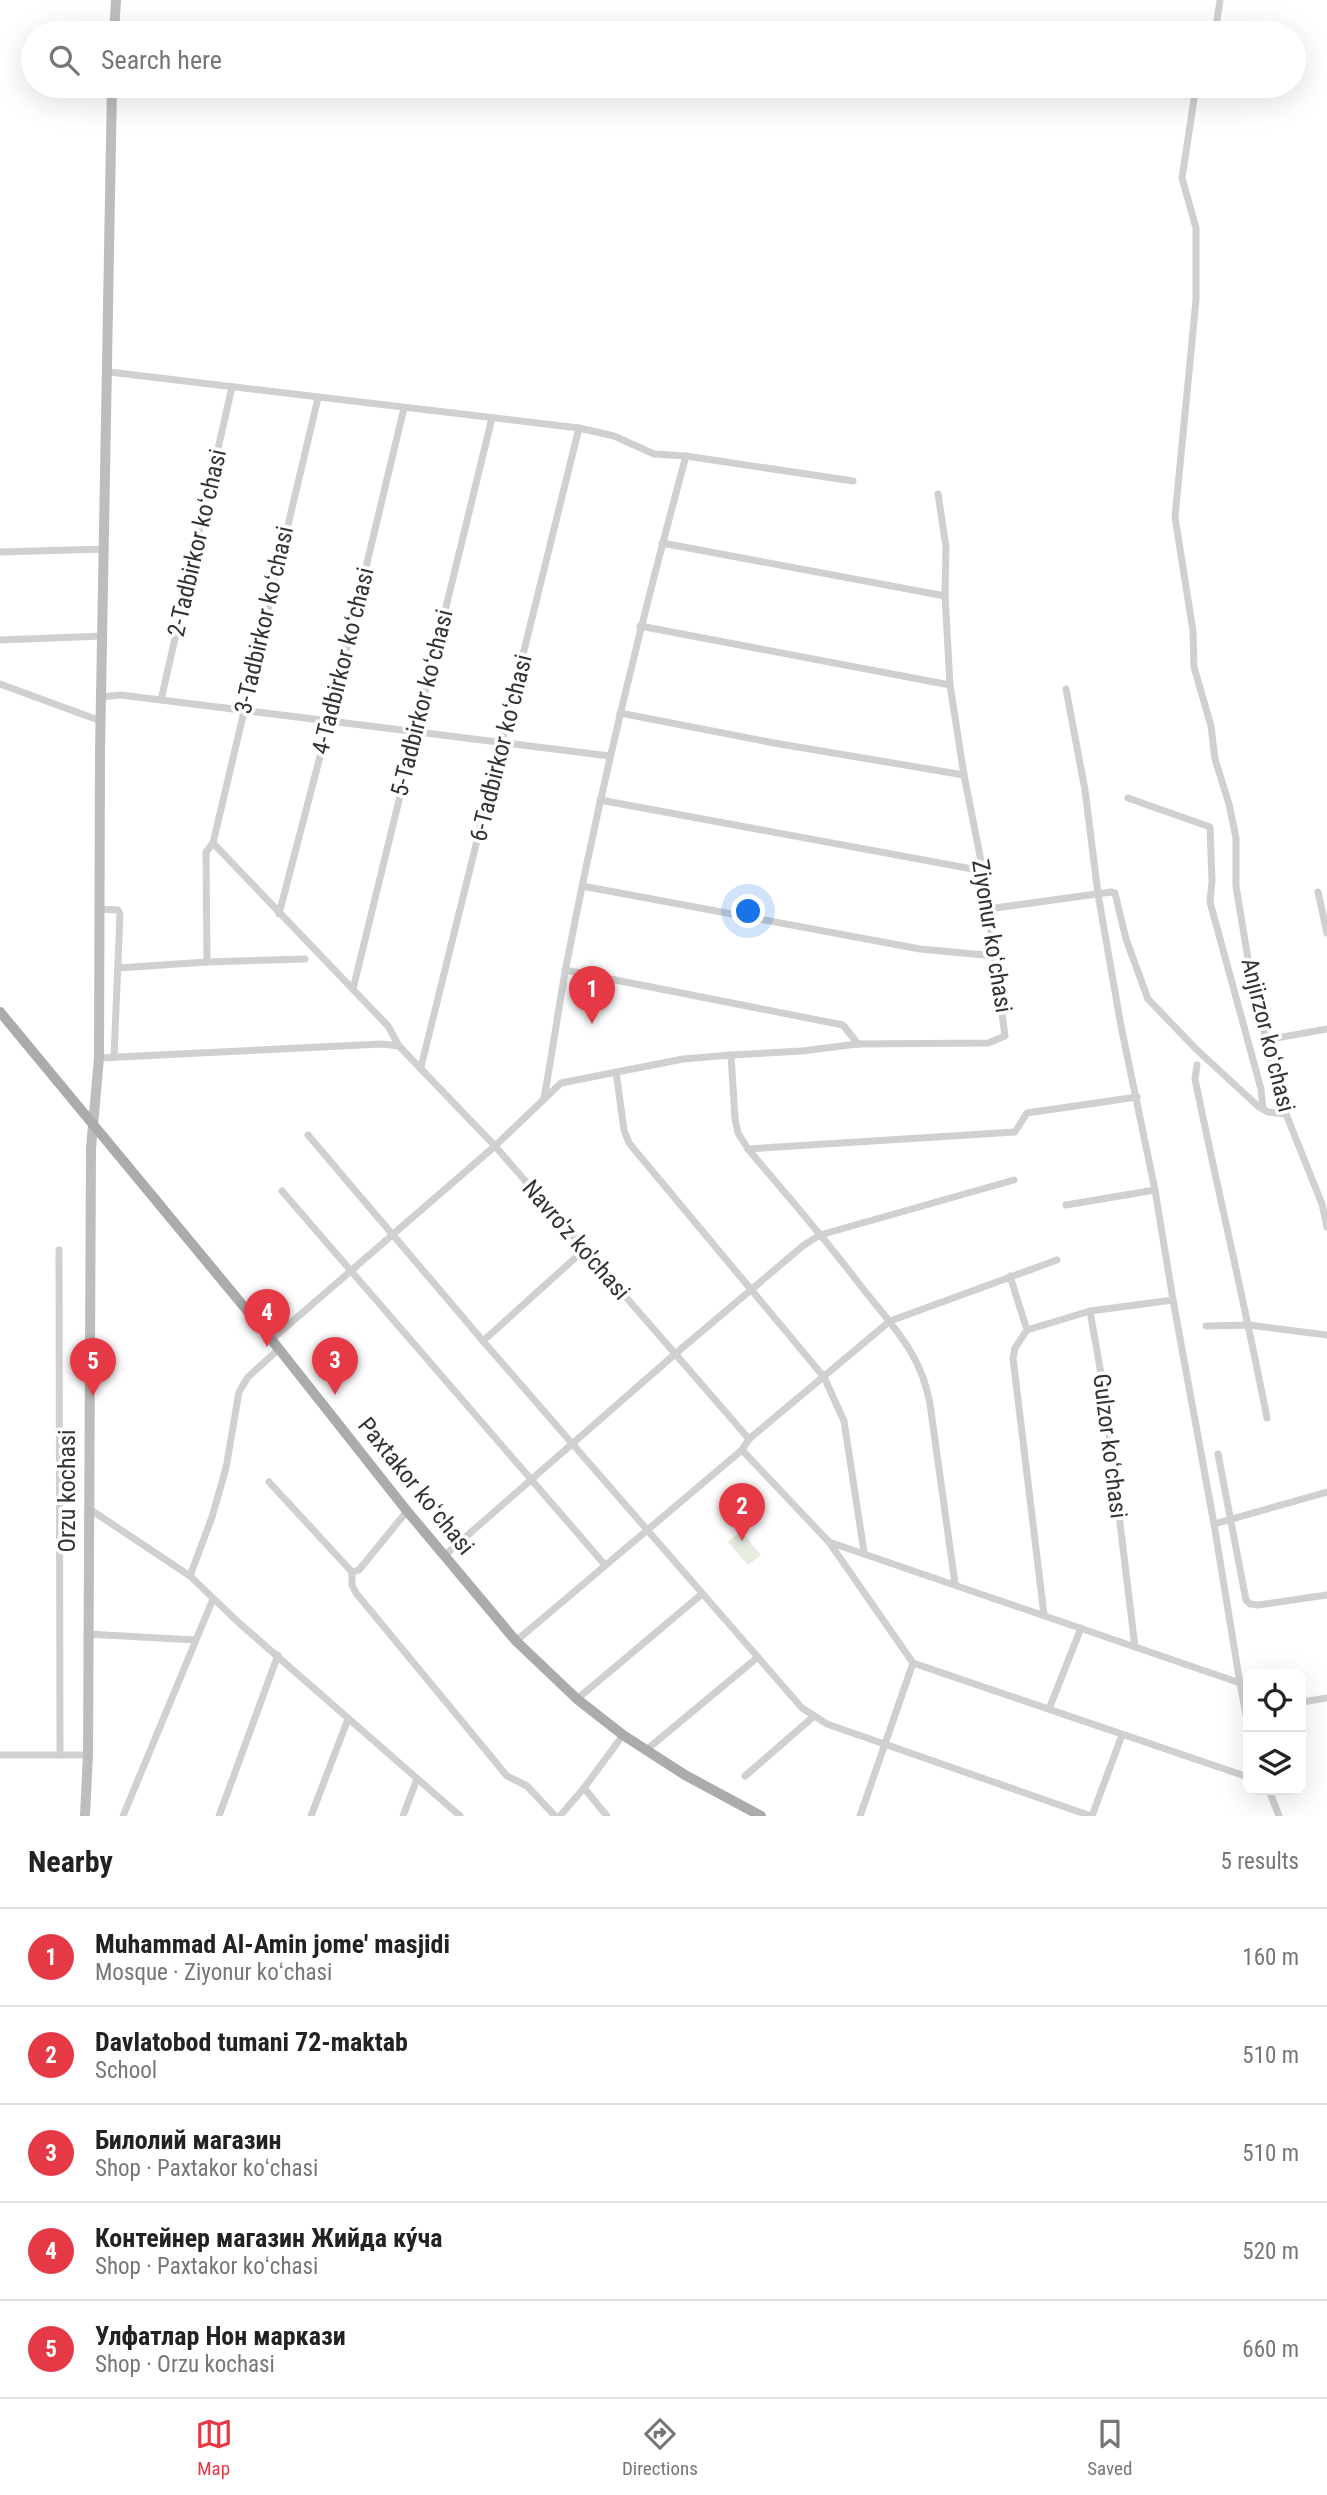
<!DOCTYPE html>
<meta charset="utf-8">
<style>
body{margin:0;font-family:"Roboto Condensed",sans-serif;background:#f2f2f2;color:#222}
.controls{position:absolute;right:21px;bottom:21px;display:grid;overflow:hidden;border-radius:14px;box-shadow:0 7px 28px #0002}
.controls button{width:63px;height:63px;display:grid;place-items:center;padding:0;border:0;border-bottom:2px solid #e0e0e0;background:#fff;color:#222;font:35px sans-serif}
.you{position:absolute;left:749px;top:912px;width:24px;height:24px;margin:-18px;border:5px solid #fff;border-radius:50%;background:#1a73e8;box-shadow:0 0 0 10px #1a73e833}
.badge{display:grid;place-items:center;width:46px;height:46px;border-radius:50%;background:#e63946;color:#fff;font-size:23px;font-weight:700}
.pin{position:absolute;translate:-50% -58px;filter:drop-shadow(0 2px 4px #0008)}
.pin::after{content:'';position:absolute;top:37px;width:24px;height:21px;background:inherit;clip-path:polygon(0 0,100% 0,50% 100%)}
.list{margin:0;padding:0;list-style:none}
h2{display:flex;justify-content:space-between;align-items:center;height:91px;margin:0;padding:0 28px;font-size:30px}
h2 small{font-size:23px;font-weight:400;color:#767676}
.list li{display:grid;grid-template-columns:46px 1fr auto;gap:21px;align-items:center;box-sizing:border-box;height:98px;padding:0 28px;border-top:2px solid #e0e0e0}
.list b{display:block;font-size:26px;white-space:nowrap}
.list p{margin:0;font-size:23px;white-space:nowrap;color:#767676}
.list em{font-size:23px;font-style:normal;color:#767676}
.icon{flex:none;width:38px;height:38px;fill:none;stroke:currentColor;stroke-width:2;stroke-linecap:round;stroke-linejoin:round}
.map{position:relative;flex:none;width:1327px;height:1816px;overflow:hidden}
.search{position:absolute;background:#fff;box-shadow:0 7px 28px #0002;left:21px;right:21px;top:21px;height:77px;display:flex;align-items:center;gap:18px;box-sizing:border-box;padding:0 24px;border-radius:38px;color:#767676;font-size:26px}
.sheet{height:581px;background:#fff}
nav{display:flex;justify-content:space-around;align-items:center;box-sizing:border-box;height:98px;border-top:2px solid #e0e0e0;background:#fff;font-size:19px;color:#767676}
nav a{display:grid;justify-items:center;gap:4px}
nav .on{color:#e63946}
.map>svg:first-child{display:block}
.green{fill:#e6ecdf}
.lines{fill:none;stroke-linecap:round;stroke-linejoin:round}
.minor{stroke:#d0d0d0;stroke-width:7}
.secondary{stroke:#bdbdbd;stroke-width:10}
.primary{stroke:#ababab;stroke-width:10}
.labels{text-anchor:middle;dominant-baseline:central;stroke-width:7;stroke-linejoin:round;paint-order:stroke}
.street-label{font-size:24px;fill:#333;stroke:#fff}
</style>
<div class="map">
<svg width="1327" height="1816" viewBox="0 0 1327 1816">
<rect width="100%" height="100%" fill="#fff"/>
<polygon class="green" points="741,1531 761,1555 748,1565 728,1542"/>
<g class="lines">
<g class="minor">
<polyline points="1215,33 1220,0"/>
<polyline points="1196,86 1182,178 1196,228 1196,300 1175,517 1193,631 1194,667 1211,726 1215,759 1229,804 1236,838 1236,886 1249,965 1273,1070 1286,1114 1322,1204 1327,1227"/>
<polyline points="109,372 579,428 614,436 654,454 686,456 853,481"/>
<polyline points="662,543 945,596"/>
<polyline points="0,552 105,549"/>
<polyline points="640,626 950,685"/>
<polyline points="0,640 103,636"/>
<polyline points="0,684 101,721"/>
<polyline points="1066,689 1085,790 1098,894 1121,1026 1155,1190 1173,1300 1090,1311"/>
<polyline points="101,697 121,695 161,700 610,756"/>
<polyline points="161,700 232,387"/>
<polyline points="620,713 774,743 964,775"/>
<polyline points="1128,798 1210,827 1212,881 1210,902 1261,1089 1263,1109"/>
<polyline points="600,800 983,871"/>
<polyline points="213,843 388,1026 399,1046 495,1146 749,1439"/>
<polyline points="582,886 920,949 995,956"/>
<polyline points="1318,892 1327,933"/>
<polyline points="99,909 118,910 120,914 114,1057"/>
<polyline points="988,909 1111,892 1115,893 1126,939 1148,999 1197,1050 1259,1107 1268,1112 1286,1114"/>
<polyline points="279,914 329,722 404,408"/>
<polyline points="207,962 206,852 213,843 318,398"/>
<polyline points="118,968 207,962 305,959"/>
<polyline points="565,970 843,1025 858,1044"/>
<polyline points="353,989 492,418"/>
<polyline points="1266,1040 1327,1029"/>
<path d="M731,1055L735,1119L738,1133L748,1149C785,1193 823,1236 857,1281C889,1323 921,1351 930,1404L955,1584"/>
<polyline points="99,1058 382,1044 399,1046"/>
<path d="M1197,1065L1195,1079C1218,1192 1245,1304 1267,1418"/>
<polyline points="421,1067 579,428"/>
<polyline points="616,1072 624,1130 629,1143 824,1377 844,1421 864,1552"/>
<path d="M544,1098C552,1055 558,1011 566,967C599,795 640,625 686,456"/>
<polyline points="308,1135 483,1341 802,1708 827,1724 1091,1816"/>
<polyline points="748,1149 1015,1132 1027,1113 1137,1097"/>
<polyline points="282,1191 605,1565"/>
<polyline points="1066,1205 1155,1190"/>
<polyline points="59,1250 60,1755"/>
<polyline points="1010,1276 1027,1330 1015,1348 1013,1358 1044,1615"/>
<polyline points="1173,1300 1214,1524 1240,1683"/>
<polyline points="1206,1326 1249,1325 1327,1335"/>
<polyline points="1027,1330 1090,1311 1104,1391 1135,1647"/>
<polyline points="271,1340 495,1146 561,1083 683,1059 731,1055 802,1051 858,1044 988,1043 1005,1036 983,871 964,775 950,685 945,596 946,547 938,494"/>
<polyline points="483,1341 584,1250"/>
<polyline points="742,1450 829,1542 913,1663"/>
<polyline points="1218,1454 1246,1600 1250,1604 1258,1605 1327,1595"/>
<polyline points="269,1482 352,1572 359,1570 407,1511"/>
<polyline points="88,1508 190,1576 238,1622 460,1816"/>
<polyline points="1214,1524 1327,1492"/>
<polyline points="829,1542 1240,1683 1248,1725"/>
<polyline points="445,1555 675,1354 804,1245 820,1235 1014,1180"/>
<polyline points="352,1572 352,1585 356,1593 507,1776 527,1786 555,1816"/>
<polyline points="190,1576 212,1517 226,1468 239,1392 248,1377 279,1349"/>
<polyline points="87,1634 195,1640"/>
<polyline points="516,1641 742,1450 749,1439 890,1321 1057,1260"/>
<polyline points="913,1663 1248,1777"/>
<polyline points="577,1699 702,1594"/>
<polyline points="1302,1702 1327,1698"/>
<polyline points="1049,1709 1081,1628"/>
<polyline points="645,1751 758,1657"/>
<polyline points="0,1755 88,1755"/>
<polyline points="745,1776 813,1717"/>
<polyline points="1269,1790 1279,1816"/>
<polyline points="123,1816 213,1599"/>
<polyline points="219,1816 278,1655"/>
<polyline points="311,1816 348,1719"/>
<polyline points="403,1816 417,1779"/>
<polyline points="560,1816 584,1788"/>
<polyline points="607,1816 584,1788 623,1735"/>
<polyline points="860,1816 913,1663"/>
<polyline points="1092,1816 1122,1735"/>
</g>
<g class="secondary">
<polyline points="114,33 116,0"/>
<polyline points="85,1816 88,1755 91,1148 99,1058 100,752 112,86"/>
</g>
<polyline class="primary" points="0,1012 279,1349 407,1511 516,1641 577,1699 623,1735 685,1775 761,1816"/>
</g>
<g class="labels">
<g class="street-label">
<text transform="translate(197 543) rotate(-77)">2-Tadbirkor koʻchasi</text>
<text transform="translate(264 620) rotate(-77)">3-Tadbirkor koʻchasi</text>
<text transform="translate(343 661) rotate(-76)">4-Tadbirkor koʻchasi</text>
<text transform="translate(422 703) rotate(-76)">5-Tadbirkor koʻchasi</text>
<text transform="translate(501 748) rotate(-76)">6-Tadbirkor koʻchasi</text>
<text transform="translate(992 936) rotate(81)">Ziyonur koʻchasi</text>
<text transform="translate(1268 1035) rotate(76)">Anjirzor koʻchasi</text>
<text transform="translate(576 1240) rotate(49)">Navro'z ko'chasi</text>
<text transform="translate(1110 1446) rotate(83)">Gulzor koʻchasi</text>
<text transform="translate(416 1486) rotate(51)">Paxtakor koʻchasi</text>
<text transform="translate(67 1491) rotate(-90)">Orzu kochasi</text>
</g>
</g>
</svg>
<div class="controls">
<button><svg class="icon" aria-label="locate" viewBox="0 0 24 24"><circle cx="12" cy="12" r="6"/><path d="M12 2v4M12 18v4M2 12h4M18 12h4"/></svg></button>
<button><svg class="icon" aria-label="layers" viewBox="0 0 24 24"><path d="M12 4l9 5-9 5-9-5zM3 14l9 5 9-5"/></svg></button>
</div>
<div class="you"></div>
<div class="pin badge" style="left:592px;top:1024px">1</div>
<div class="pin badge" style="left:742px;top:1541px">2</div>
<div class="pin badge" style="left:335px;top:1395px">3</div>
<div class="pin badge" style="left:267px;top:1347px">4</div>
<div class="pin badge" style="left:93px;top:1396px">5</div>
<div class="search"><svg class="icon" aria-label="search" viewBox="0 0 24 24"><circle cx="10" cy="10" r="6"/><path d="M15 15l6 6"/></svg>Search here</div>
</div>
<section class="sheet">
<h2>Nearby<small>5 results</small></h2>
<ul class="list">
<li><span class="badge">1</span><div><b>Muhammad Al-Amin jome' masjidi</b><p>Mosque · Ziyonur koʻchasi</p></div><em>160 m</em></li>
<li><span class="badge">2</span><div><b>Davlatobod tumani 72-maktab</b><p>School</p></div><em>510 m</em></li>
<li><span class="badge">3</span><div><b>Билолий магазин</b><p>Shop · Paxtakor koʻchasi</p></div><em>510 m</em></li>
<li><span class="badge">4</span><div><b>Контейнер магазин Жийда ку́ча</b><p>Shop · Paxtakor koʻchasi</p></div><em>520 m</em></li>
<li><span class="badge">5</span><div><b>Улфатлар Нон маркази</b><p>Shop · Orzu kochasi</p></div><em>660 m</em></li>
</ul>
</section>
<nav>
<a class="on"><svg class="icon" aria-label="map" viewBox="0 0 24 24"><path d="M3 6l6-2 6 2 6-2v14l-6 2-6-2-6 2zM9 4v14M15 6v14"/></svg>Map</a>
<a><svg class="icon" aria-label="directions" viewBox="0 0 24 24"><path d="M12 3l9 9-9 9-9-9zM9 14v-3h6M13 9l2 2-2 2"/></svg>Directions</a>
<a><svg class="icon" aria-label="saved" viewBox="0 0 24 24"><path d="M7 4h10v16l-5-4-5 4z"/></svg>Saved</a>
</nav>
